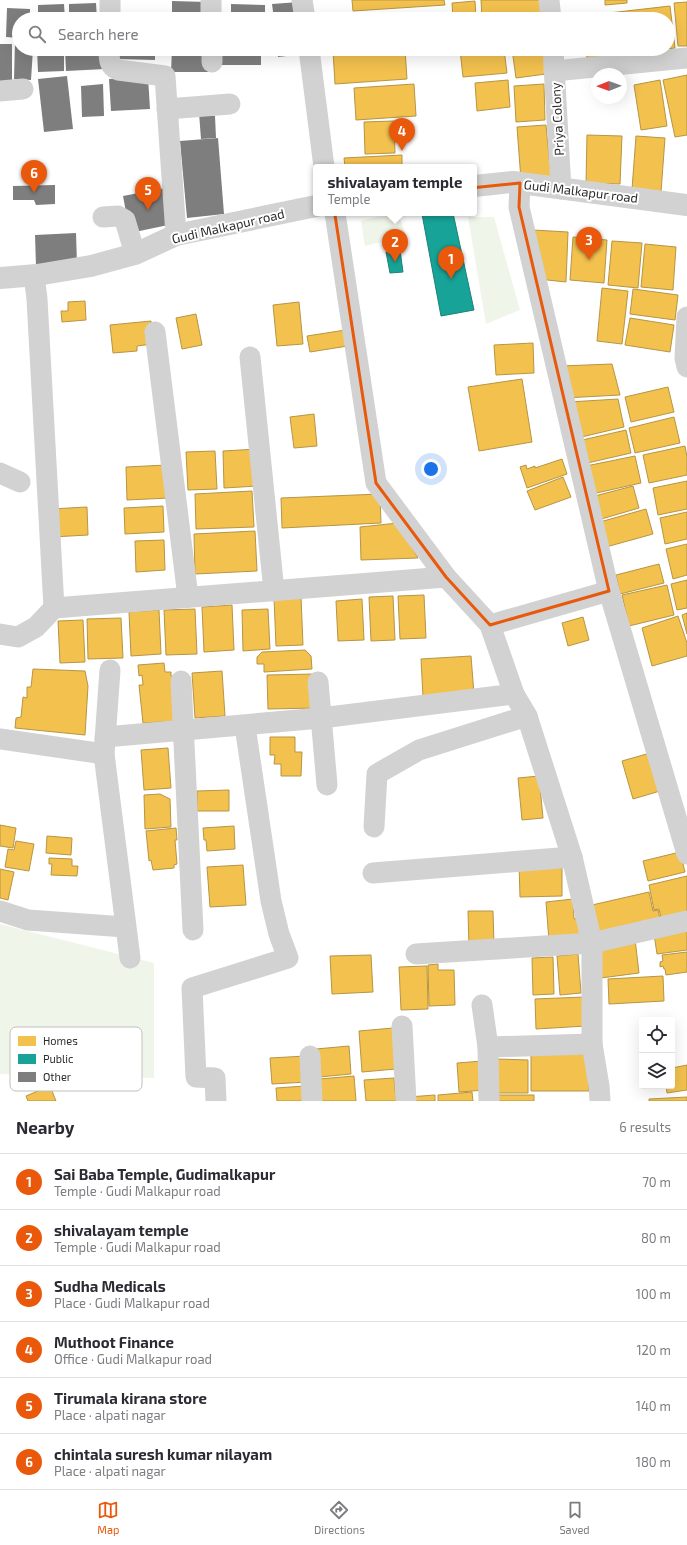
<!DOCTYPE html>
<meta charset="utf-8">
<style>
body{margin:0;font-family:"Exo 2",sans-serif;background:#f7f7f7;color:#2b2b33}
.controls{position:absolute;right:12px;bottom:12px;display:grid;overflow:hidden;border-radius:4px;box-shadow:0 4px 16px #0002}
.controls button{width:36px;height:36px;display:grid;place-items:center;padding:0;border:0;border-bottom:1px solid #e1e1e2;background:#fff;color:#2b2b33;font:20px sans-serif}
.compass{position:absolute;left:591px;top:68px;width:36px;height:36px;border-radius:50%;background:#fff;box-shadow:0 4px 16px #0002;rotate:269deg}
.you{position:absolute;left:431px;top:469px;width:14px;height:14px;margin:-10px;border:3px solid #fff;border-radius:50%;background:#1a73e8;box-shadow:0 0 0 6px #1a73e833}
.badge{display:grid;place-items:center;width:26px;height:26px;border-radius:50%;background:#ea580c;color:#fff;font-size:13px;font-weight:700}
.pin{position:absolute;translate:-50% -33px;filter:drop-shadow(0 1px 2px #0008)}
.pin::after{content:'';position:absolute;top:21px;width:14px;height:12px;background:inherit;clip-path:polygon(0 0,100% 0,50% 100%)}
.popup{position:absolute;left:313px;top:164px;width:164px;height:52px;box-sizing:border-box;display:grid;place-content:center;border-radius:4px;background:#fff;filter:drop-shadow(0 1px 3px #0005);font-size:13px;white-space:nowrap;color:#7c7c81}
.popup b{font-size:15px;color:#2b2b33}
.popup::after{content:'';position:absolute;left:50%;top:100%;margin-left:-8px;border:8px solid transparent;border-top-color:#fff}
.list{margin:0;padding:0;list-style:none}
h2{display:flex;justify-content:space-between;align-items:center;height:52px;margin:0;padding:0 16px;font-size:17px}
h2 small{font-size:13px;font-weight:400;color:#7c7c81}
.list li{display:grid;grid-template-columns:26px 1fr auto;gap:12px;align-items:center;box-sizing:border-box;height:56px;padding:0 16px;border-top:1px solid #e1e1e2}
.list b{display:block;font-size:15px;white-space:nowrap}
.list p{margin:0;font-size:13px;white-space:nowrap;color:#7c7c81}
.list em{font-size:13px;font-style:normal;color:#7c7c81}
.icon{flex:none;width:22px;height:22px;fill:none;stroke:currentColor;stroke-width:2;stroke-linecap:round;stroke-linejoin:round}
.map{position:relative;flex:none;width:687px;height:1101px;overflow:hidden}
.search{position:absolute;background:#fff;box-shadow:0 4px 16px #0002;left:12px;right:12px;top:12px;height:44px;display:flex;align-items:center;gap:10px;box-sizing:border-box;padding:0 14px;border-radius:22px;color:#7c7c81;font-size:15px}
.sheet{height:388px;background:#fff}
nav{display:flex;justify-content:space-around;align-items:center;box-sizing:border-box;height:56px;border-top:1px solid #e1e1e2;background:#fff;font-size:11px;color:#7c7c81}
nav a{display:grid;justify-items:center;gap:2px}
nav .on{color:#ea580c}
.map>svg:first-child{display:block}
.green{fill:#f0f5ea}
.homes{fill:#f2c14e;stroke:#b79544}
.public{fill:#17a398;stroke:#1e8078}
.building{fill:#7e7e7e}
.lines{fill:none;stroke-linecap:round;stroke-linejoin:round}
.minor{stroke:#d2d2d2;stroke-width:21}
.tertiary{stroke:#d2d2d2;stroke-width:22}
.marked{fill:none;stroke:#e8590c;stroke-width:3;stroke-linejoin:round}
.labels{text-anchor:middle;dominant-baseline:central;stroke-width:4;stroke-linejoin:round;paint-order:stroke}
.street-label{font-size:13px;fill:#2d2d2d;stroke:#fff}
.key{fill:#fff;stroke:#c0c0c0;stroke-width:1}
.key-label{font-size:11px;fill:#2d2d2d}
</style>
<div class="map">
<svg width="687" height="1101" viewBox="0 0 687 1101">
<rect width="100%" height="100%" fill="#fff"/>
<g class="green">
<polygon points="391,213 398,213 406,236 365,246 361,221"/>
<polygon points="468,217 494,217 520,310 486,324"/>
<polygon points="0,924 154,963 154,1078 0,1074"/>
</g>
<g class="homes">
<polygon points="352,0 444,0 445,5 353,11"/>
<polygon points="481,0 541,0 542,19 482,19"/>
<polygon points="605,0 627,0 627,3 605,5"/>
<polygon points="475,1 476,19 453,19 452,3"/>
<polygon points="687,2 687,46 678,46 674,3"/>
<polygon points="670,6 675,48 640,52 640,49 668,49 668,19 583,19 583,16"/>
<polygon points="360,49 405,49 407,79 335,84 333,51"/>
<polygon points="472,49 504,49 507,73 463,77 460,50"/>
<polygon points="512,49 543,49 546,74 516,78"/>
<polygon points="586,49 608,49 609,56 587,58"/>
<polygon points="687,75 687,135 675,137 663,80"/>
<polygon points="508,80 510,107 477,111 475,83"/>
<polygon points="660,80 667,126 641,130 634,85"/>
<polygon points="414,84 416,116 356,120 354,88"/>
<polygon points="544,84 545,120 516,122 514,86"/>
<polygon points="394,121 395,153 365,154 364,122"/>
<polygon points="546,125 551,177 521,180 517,127"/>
<polygon points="587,135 622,136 620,184 586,183"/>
<polygon points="636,136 665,138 661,192 632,189"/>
<polygon points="402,155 402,167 345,167 344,158"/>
<polygon points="533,230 568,232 566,282 538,279"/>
<polygon points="573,237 607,240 604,283 570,280"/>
<polygon points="612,241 642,243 638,288 608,285"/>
<polygon points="645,244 676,247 673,290 641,287"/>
<polygon points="602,288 628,291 622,344 597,341"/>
<polygon points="633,289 678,295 675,320 630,314"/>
<polygon points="85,301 86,320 62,322 61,311 68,311 68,302"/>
<polygon points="299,302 303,344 277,346 273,305"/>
<polygon points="196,314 202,345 182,349 176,318"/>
<polygon points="630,318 674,325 670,352 625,345"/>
<polygon points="151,321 153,344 137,346 137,351 113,353 110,325"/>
<polygon points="352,329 354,345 310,352 307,336"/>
<polygon points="533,343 534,373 496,375 494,345"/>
<polygon points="612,364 620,395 564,398 561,366"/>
<polygon points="522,379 532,442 479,451 468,387"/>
<polygon points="668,387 674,412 631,422 625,397"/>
<polygon points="618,399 624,427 577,438 569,402"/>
<polygon points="314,414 317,446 294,448 290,417"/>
<polygon points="674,417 680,443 635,453 629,428"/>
<polygon points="626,430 631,453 583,464 578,441"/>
<polygon points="685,446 687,457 687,475 649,483 643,455"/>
<polygon points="257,449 258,486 224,488 223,451"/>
<polygon points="215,451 217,489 188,490 186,452"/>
<polygon points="635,456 641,483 592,494 586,466"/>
<polygon points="562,459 567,474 527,488 520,467 526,465 527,469 535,466 535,468"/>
<polygon points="167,465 169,498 127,500 126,467"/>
<polygon points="563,477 571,497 535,510 527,491"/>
<polygon points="687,481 687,509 658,515 653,488"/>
<polygon points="633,486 639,508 598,520 591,497"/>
<polygon points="252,491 254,527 196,529 195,494"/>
<polygon points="380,494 381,523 282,528 281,498"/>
<polygon points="163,506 164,532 125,534 124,508"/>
<polygon points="87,507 88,535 52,537 51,509"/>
<polygon points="646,509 653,534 606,547 600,522"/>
<polygon points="687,512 687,539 665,544 660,518"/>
<polygon points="398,523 418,558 361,560 360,527"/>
<polygon points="255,531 257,571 195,574 194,534"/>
<polygon points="164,540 165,570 136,572 135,541"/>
<polygon points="687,544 687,575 673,579 666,549"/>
<polygon points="659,564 664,583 620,594 616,575"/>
<polygon points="687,580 687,608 677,610 671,584"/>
<polygon points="667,585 674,615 629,626 622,595"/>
<polygon points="424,595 426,638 400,639 398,596"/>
<polygon points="393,596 395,640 371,641 369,597"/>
<polygon points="301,597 303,645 276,646 274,598"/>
<polygon points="362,599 364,640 338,641 336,601"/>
<polygon points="232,605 234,650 204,652 202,607"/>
<polygon points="195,609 197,654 166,655 164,610"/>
<polygon points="268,609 270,649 243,651 242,610"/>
<polygon points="159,610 161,654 131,656 129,612"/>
<polygon points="687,613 687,634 682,615"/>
<polygon points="678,616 687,643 687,656 652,666 642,628"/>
<polygon points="583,617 589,640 568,646 562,623"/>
<polygon points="121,618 123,658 88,659 87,619"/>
<polygon points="83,620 85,662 60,663 58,621"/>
<polygon points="305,650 311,656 312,669 264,672 264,664 257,664 257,657 262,652"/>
<polygon points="471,656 474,694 423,697 421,659"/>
<polygon points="164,663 165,672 171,672 171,676 175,676 180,721 143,723 139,685 143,685 142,675 139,676 138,665"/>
<polygon points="33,669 85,671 88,686 85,735 15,728 16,718 21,717 23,697 27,698 27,687 31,687"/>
<polygon points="222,671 225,716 195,718 192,673"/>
<polygon points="315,674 316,708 268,709 267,675"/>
<polygon points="270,737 295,737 295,752 302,752 301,776 281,776 281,764 274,764 275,755 270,755"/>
<polygon points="168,748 171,788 144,790 141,750"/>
<polygon points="650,753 660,791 633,799 622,761"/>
<polygon points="539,776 543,818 522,820 518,778"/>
<polygon points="229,790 229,811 197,811 197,791"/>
<polygon points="160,794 170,799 171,827 145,829 144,795"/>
<polygon points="0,825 16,828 13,848 0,846"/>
<polygon points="234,826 235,849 207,851 206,840 204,840 203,828"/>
<polygon points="176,828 177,840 175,840 177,864 174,865 174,868 153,870 151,860 149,861 146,831"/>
<polygon points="47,836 72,838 71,855 46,853"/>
<polygon points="16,841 34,844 29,871 5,867 8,849 14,850"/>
<polygon points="680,852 685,872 648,881 643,861"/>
<polygon points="49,858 72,859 72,866 78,866 77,876 51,875 52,864 49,864"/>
<polygon points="562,863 562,896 520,897 519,864"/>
<polygon points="243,865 246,905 210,907 207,867"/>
<polygon points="0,869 14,872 8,900 0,898"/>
<polygon points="687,876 687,917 662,922 659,909 654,910 649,885"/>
<polygon points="649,892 653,911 658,910 661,923 600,936 592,905"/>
<polygon points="573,899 574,919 580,918 581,938 549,941 546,902"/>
<polygon points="468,911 493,911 494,946 469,947"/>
<polygon points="687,930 687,950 657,954 654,934"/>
<polygon points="635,939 639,973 601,978 597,944"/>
<polygon points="687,952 687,972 666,975 665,969 664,969 663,966 660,967 660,962 663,961 662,955"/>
<polygon points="578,954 581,993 560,995 557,956"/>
<polygon points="371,955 373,992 332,994 330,956"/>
<polygon points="553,957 554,994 533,995 532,958"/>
<polygon points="438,964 438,970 454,970 455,1005 429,1006 428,965"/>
<polygon points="427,966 428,1009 401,1010 399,967"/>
<polygon points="663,976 664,1001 609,1004 608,979"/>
<polygon points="584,997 586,1026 536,1029 535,999"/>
<polygon points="393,1028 396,1069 362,1072 359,1031"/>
<polygon points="349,1046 351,1074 319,1077 316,1049"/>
<polygon points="531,1054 588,1054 589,1091 531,1091"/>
<polygon points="306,1056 308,1082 272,1084 270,1058"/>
<polygon points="497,1059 528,1060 528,1093 497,1093"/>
<polygon points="483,1061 485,1090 459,1092 457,1063"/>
<polygon points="687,1065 687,1090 667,1093 666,1086 672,1086 672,1068"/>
<polygon points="354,1076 356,1101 321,1101 319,1079"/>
<polygon points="394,1078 396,1101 366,1101 364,1080"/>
<polygon points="50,1086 56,1101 28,1101 26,1096"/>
<polygon points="305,1086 307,1101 277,1101 276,1088"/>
<polygon points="472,1092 473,1101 438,1101 438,1095"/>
<polygon points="435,1095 435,1101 408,1101 408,1097"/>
<rect x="495" y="1095" width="39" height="6"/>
<polygon points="687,1097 687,1101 649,1101 649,1099"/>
</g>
<g class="public">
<polygon points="428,213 453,213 474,310 441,316 422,214"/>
<polygon points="400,250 403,272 390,273 386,252"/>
</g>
<g class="building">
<polygon points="172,1 207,2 207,19 172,19"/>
<polygon points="299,2 300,19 274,19 272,4"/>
<polygon points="96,3 97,19 69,19 69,4"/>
<polygon points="64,4 65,19 38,19 38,5"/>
<polygon points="231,4 265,5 265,19 231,19"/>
<polygon points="7,8 30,9 30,19 19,19 19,38 6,37"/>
<polygon points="15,43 19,43 19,49 33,49 31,80 14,79"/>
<rect x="0" y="44" width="12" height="39"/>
<polygon points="37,49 64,49 64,71 38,72"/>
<polygon points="65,49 104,49 105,69 66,71"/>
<polygon points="116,49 155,49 155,60 116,59"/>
<polygon points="172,49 209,49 209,72 171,72"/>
<rect x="219" y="49" width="42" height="16"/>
<polygon points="277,49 303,49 304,54 278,57"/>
<polygon points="67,76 73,129 44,132 38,79"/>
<polygon points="148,77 150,109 111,111 109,79"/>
<polygon points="103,84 104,116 82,117 81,86"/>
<polygon points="199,113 215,116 216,138 201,139"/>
<polygon points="218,138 224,214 187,218 180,141"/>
<polygon points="55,185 55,204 36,205 34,200 13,200 13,186"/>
<polygon points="165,188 173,224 130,233 123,196"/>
<polygon points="76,233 77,265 36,266 35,235"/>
</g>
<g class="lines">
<g class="minor">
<polyline points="211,0 211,19"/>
<polyline points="302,0 305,19"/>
<polyline points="549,0 551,19"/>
<polyline points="110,19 110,0"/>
<path d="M109,49C109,59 109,66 118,70L165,76L176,235"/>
<polyline points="212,49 212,62"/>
<polyline points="309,49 324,167"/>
<polyline points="553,49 561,189"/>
<polyline points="554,71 687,58"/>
<polyline points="0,91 23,89"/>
<polyline points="167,109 230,104"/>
<polyline points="520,183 519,207 609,591 687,854"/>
<polyline points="335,213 376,483 446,577 490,625 514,694 527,716 572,857 592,943 592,1044 599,1086 600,1101"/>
<polyline points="103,217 118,216 125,220 135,254"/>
<polyline points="34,275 37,299 54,608"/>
<polyline points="687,317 685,358 687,367"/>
<polyline points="155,332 188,597"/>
<polyline points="250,357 274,591"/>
<polyline points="0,473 20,482"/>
<polyline points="490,625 609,591"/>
<polyline points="0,634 18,637 36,627 54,608 446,577"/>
<polyline points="110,670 104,754 130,958"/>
<polyline points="181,681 193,930"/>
<polyline points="318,682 327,785"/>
<polyline points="105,737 321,718 514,694"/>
<polyline points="0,739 104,754"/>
<polyline points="374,827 377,774 419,750 527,716"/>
<polyline points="373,873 572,857"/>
<polyline points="0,911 28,920 125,927"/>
<polyline points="416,954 592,943 687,921"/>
<polyline points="482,1005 488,1047 489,1101"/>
<polyline points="402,1026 406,1101"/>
<polyline points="488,1047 592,1044"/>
<polyline points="310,1056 312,1101"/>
<polyline points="216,1101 215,1078 196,1077 192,988 288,958 279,934 271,901 245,726"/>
</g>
<g class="tertiary">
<polyline points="474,186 513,182 687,205"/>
<polyline points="0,278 37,275 91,266 135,254 176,235 316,206"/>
</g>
</g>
<path class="marked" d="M520,183L519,207L609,591L490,625L446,577L376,483L333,202Z"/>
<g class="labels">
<g class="street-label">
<text transform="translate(557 119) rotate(-93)">Priya Colony</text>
<text transform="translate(581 191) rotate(7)">Gudi Malkapur road</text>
<text transform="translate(228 226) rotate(-13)">Gudi Malkapur road</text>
</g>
</g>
<rect x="10" y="1027" width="132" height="64" rx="6" class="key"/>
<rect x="18" y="1036" width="18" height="10" fill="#f2c14e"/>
<rect x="18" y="1054" width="18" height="10" fill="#17a398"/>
<rect x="18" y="1072" width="18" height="10" fill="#7e7e7e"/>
<g class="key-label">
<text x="43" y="1045">Homes</text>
<text x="43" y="1063">Public</text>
<text x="43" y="1081">Other</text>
</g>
</svg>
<div class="controls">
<button><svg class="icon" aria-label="locate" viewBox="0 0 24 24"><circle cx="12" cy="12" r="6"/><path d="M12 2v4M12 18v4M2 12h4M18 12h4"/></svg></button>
<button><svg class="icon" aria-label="layers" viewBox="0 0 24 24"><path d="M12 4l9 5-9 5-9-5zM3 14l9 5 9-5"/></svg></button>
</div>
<svg class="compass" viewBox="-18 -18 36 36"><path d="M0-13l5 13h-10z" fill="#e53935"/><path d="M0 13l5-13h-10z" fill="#7c7c81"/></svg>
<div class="you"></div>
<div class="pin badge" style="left:451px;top:279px">1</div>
<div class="pin badge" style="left:395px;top:262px">2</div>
<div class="popup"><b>shivalayam temple</b>Temple</div>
<div class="pin badge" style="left:589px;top:260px">3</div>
<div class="pin badge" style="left:402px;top:151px">4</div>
<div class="pin badge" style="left:148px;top:210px">5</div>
<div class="pin badge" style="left:34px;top:193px">6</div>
<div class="search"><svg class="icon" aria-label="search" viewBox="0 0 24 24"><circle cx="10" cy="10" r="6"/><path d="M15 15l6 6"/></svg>Search here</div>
</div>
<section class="sheet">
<h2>Nearby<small>6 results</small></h2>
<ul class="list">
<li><span class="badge">1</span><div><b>Sai Baba Temple, Gudimalkapur</b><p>Temple · Gudi Malkapur road</p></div><em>70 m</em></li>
<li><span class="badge">2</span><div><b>shivalayam temple</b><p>Temple · Gudi Malkapur road</p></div><em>80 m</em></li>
<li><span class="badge">3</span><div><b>Sudha Medicals</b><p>Place · Gudi Malkapur road</p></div><em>100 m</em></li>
<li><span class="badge">4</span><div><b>Muthoot Finance</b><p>Office · Gudi Malkapur road</p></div><em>120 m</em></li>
<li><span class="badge">5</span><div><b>Tirumala kirana store</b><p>Place · alpati nagar</p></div><em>140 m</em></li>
<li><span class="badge">6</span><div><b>chintala suresh kumar nilayam</b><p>Place · alpati nagar</p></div><em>180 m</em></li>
</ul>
</section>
<nav>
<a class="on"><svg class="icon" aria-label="map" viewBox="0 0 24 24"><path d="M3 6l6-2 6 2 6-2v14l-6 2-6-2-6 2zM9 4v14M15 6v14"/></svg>Map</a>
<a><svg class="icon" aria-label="directions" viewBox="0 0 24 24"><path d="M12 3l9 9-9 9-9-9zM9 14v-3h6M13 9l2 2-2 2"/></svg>Directions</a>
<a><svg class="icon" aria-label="saved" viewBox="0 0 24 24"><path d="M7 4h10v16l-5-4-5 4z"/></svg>Saved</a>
</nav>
